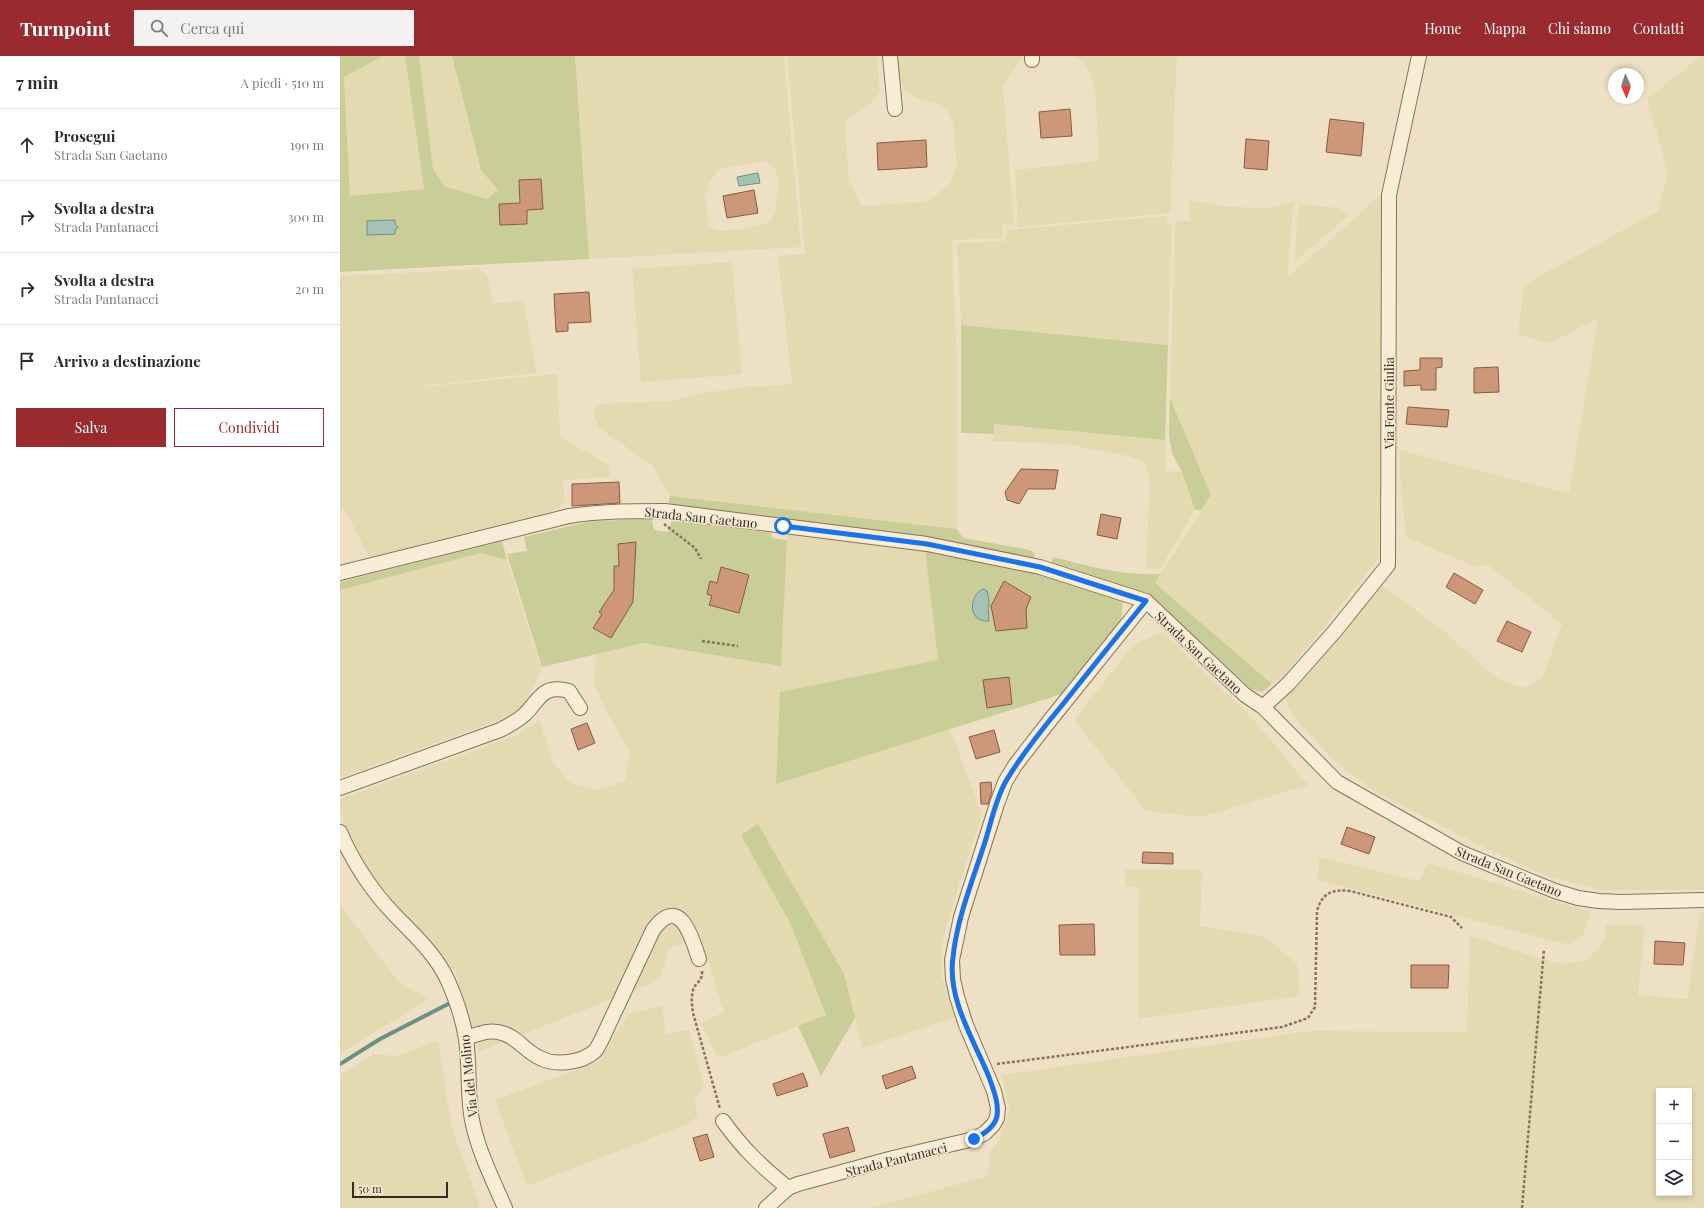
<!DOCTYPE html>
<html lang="it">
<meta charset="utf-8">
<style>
body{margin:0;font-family:"Playfair Display",serif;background:#f2f2f3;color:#2b2b33}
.controls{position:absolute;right:12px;bottom:12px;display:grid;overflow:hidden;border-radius:0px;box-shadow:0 2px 6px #0003}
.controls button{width:36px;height:36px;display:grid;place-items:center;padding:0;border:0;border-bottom:1px solid #e1e1e2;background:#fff;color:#2b2b33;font:20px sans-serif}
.compass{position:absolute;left:1268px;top:12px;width:36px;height:36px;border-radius:50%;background:#fff;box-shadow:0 2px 6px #0003;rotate:177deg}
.scale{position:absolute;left:12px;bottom:10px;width:96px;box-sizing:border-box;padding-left:4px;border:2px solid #392a1e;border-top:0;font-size:11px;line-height:14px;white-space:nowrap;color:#392a1e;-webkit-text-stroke:3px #f6ead4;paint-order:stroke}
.stop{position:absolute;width:12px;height:12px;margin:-9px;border:3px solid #1a73e8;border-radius:50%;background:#fff}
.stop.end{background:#1a73e8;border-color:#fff;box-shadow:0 1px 4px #0008}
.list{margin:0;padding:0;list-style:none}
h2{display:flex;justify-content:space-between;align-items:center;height:52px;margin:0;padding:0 16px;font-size:17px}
h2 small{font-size:13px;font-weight:400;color:#7c7c81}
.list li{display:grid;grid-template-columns:26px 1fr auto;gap:12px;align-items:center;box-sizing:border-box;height:72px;padding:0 16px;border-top:1px solid #e1e1e2}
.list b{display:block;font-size:15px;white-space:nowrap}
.list p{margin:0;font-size:13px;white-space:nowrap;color:#7c7c81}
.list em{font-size:13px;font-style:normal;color:#7c7c81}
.actions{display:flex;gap:8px;padding:12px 16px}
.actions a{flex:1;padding:9px 0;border:1px solid #992a30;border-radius:0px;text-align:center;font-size:14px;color:#992a30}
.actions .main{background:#992a30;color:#fff}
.icon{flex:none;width:22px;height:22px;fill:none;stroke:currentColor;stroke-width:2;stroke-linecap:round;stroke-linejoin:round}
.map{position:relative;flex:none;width:1364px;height:1152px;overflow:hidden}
header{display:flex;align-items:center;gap:24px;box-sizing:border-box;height:56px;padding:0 20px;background:#992a30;color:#fff}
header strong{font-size:19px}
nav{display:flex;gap:22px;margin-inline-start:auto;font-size:14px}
.search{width:280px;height:36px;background:#f2f2f3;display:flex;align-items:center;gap:10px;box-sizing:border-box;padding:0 14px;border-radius:0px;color:#7c7c81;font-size:15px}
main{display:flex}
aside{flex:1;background:#fff}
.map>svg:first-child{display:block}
.farmland{fill:#e4dab1;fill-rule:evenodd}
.green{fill:#c9cd98;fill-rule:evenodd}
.water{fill:#a6c2b8;stroke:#6d9085}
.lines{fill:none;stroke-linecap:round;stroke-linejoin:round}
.stream{stroke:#6d9085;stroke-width:4}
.building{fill:#cd987a;stroke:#895940}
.minor-casing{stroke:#89715a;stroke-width:16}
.path{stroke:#89715a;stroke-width:2.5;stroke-dasharray:3 2;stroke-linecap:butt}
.minor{stroke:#f9edd7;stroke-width:14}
.route{stroke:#1a73e8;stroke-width:5}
.labels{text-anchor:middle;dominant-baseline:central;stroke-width:3;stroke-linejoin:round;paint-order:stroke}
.street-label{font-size:13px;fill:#392a1e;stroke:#f6ead4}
</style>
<header>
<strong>Turnpoint</strong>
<div class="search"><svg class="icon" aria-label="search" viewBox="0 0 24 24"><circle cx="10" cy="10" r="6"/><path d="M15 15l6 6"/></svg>Cerca qui</div>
<nav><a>Home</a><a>Mappa</a><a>Chi siamo</a><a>Contatti</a></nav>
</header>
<main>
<aside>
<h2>7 min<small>A piedi · 510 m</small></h2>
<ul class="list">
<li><svg class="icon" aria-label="ahead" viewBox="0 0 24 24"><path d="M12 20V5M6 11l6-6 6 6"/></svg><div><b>Prosegui</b><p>Strada San Gaetano</p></div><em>190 m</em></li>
<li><svg class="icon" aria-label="right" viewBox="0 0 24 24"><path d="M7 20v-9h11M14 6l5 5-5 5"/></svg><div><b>Svolta a destra</b><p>Strada Pantanacci</p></div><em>300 m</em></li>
<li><svg class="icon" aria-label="right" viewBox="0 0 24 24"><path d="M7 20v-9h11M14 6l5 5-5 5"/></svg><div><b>Svolta a destra</b><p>Strada Pantanacci</p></div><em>20 m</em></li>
<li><svg class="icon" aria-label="arrive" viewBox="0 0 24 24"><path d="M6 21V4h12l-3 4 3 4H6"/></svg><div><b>Arrivo a destinazione</b></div></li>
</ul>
<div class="actions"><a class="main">Salva</a><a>Condividi</a></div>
</aside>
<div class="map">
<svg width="1364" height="1152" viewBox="0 0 1364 1152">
<rect width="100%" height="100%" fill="#eee0c4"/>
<g class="farmland">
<polygon points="43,0 65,0 84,133 10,140 4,21"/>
<polygon points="79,0 112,0 141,113 158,134 147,143 104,130 93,113"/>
<path d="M235,0H444L461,191L249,203ZM425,105L435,112L439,126L435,155L430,166L403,173L379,175L369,170L365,141L371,122L381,112Z"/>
<polygon points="447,0 537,0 540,34 537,42 506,64 505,71 509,123 521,150 585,146 609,130 617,110 613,69 607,53 597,47 578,43 566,36 558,21 556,0 683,0 663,30 674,169 662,168 663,182 612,184 617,309 617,473 330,440 312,409 259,372 255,363 254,353 262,348 333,345 358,338 398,332 452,328 438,200 465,198"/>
<polygon points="733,0 837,0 831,130 831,157 678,171 675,114 759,105 756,42 751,18 742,4"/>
<polygon points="1361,0 1364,0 1364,831 1363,834 1259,834 1205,819 1149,794 1053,745 1015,722 990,700 953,660 945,641 1028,540 1041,528 1104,575 1156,622 1184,632 1202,623 1222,568 1147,508 1136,511 1066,481 1060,421 1060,394 1229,438 1258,262 1209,288 1178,278 1184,229 1318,155 1328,116 1307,43"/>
<polygon points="1042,138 1039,502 945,619 932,628 815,527 871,439 830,342 835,165 850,165 850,145 889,151 930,152 953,146 948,221"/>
<polygon points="959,148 998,152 1008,159 954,207"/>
<polygon points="826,160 826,166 832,169 828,289 621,269 617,187 665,185 666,174"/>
<polygon points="392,206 402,318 301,326 292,213"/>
<polygon points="139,213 147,218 153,248 183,244 197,317 46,334 217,318 220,381 269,409 270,421 223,424 225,444 219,452 192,462 30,503 5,454 0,455 0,220"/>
<polygon points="654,368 825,384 826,415 842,416 855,454 820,513 806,512 810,425 805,406 787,400 726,388 653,385"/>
<polygon points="447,478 585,494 598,605 440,636 436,727 610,673 642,758 615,842 601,890 602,921 615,961 522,992 504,918 450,867 486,959 378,1002 361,967 384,956 361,883 329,892 320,924 138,996 116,917 29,816 7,778 0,756 0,743 177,679 200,664 212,705 230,727 255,734 285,725 290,697 267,657 254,627 256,598 303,587 441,610"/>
<polygon points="141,497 167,504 202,614 183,650 170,660 0,722 0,534"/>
<polygon points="823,576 914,664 968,729 862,761 806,755 734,664 794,588"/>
<polygon points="979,801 1079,825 1088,807 1251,856 1243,879 1230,889 978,824"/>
<polygon points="786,813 862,814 860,870 923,880 957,908 960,940 798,963 799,832 785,830"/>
<polygon points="0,849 58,925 88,943 0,998"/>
<path d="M1364,856V1152H530L648,1120L650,1098L659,1084L669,1053L662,1019L971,975L1127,976L1130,880L1219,908L1247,904L1265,884L1266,869H1305L1298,939L1347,943L1360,857ZM1319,1035H1349V1137H1319Z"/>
<polygon points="323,950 325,978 349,974 364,1030 354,1043 358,1060 346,1069 187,1130 155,1044 259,1005 288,958"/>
<polygon points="98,985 112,1073 141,1152 0,1152 0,1018 34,998 56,1000"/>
</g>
<g class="green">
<path d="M0,0H43L4,21L10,140L84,133L65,0H79L93,113L104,130L147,143L158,134L141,114L112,0H235L249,203L0,216ZM179,124H201L202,153L187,154V168L160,169L159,148L180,147Z"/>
<polygon points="621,269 828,289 825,384 654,368 654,378 621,377"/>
<polygon points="830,342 871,439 861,454 855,454 842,416 832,397 829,379"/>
<polygon points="330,440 617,473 623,482 690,494 695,498 693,505 328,451"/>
<polygon points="312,463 314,474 328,476 332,464 431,477 432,482 447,484 441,610 303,587 202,611 167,498 187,495 184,481 251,465"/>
<polygon points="162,485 167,504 141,497 0,534 0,526"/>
<polygon points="585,494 698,518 783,545 781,568 722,638 436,728 440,636 598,604"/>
<path d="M713,501C749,510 783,520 820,518L815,527L932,628L922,636L911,633L808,537L711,509Z"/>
<polygon points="418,768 504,918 515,962 481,1020 458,970 486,959 450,867 401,779"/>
</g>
<g class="water">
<polygon points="418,117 420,127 399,130 397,121"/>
<polygon points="55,164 55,168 58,171 55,175 55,178 27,179 27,165"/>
<path d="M643,533L647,535C651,545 647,555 649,565C628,567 628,540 643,533Z"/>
</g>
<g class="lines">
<polyline class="stream" points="0,1008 40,983 110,947"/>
</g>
<g class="building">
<polygon points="730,53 732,80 701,82 699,56"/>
<polygon points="990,63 1024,67 1021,100 986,96"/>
<polygon points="906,83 929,85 927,114 904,112"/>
<polygon points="586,84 587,111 538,114 537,87"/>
<polygon points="201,123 203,153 187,154 187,168 160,169 159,148 180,147 179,124"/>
<polygon points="414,134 418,157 387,162 383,140"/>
<polygon points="249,236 251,266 228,267 228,275 216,276 214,238"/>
<polygon points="1080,302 1102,302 1102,311 1096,312 1096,334 1081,334 1081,329 1064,330 1064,315 1080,314"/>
<polygon points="1158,311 1159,336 1134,337 1134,312"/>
<polygon points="1068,351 1109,354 1107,371 1066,368"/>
<polygon points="681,413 718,414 715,433 688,433 679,448 667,444 665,436"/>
<polygon points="279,426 280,447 232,450 232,428"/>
<polygon points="761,458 781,462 777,483 757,479"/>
<polygon points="296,486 293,546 271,582 253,572 262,558 259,556 274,534 274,510 279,510 278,488"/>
<polygon points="381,511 409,519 399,557 369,549 372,540 367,538 370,525 377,527"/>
<polygon points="1114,517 1143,534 1135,548 1106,531"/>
<polygon points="664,525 691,541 686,553 687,572 656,575 651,550"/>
<polygon points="1167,565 1191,576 1182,596 1157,585"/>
<polygon points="669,621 672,648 647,652 643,624"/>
<polygon points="247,667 255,687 238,694 231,673"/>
<polygon points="654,674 660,696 636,703 629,681"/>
<polygon points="651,726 652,736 648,748 641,748 640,727"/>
<polygon points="1007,771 1035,781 1029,798 1001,788"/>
<polygon points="803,796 833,797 833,808 802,807"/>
<polygon points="754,868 755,899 720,899 719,869"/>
<polygon points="1315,885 1345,887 1343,909 1314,908"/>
<polygon points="1071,909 1109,909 1108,932 1071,932"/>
<polygon points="572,1010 576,1022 546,1033 542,1020"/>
<polygon points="463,1017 468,1030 437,1040 433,1028"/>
<polygon points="508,1071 515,1095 490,1102 483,1078"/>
<polygon points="367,1078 374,1101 360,1105 353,1082"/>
</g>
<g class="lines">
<defs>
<g id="minor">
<polyline points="550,0 555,53"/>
<polyline points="692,0 692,4"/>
<path d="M0,517L229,460C261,455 293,455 325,455L587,488L700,511L806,545L905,639L923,651L997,726L1122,797L1215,835L1238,842L1259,845L1281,846L1364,844"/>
<polyline points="923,651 949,627 995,575 1048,509 1049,139 1079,0"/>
<path d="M0,732L160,674C168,670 177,665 184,659C200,644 201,628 229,635L240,652"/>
<path d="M0,776C12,805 32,835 53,857C73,878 96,898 108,925C116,943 123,964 126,983C130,1010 127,1038 132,1064C138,1095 153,1124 165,1152"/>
<path d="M126,982C138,978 149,973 162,977C177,981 186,996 200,1002C215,1010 242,1007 255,995C257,993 259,988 261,985L313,874C340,837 352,882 359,903"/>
<path d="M383,1065C404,1094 420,1109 448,1132"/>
<polyline points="426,1152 448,1132 458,1128 553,1102 634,1083 645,1077 653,1069 657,1062 658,1052 654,1035 626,969 617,941 613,923 612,904 621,861 657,748 665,726 676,708 711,663 806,545"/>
</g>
</defs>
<use href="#minor" class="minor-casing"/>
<g class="path">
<polyline points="324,468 355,492 361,503"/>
<polyline points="362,585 398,590"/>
<path d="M362,915C363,925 355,927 353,934C351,942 352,950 353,957L380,1053"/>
<path d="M657,1008L942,971L968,962L975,951L977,855C982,837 992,833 1010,835L1111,861L1122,872"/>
<polyline points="1182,1152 1204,893"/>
</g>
<use href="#minor" class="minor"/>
</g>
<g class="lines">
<path class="route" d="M443,470L587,488L700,511L806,545C778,579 750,614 723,648C703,672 682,698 666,725C655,744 651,768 644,789C632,826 617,863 613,901C607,943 634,984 649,1021C653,1033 659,1046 657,1060C655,1071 644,1078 634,1083"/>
</g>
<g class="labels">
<g class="street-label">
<text transform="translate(1048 347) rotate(-90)">Via Fonte Giulia</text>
<text transform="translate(361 461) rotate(6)">Strada San Gaetano</text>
<text transform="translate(859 596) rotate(43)">Strada San Gaetano</text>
<text transform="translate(1169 815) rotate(22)">Strada San Gaetano</text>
<text transform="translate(128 1020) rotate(-96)">Via del Molino</text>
<text transform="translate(556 1103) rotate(-14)">Strada Pantanacci</text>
</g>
</g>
</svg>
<div class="controls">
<button>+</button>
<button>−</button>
<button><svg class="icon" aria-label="layers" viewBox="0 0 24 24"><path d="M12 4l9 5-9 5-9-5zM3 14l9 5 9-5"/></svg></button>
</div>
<svg class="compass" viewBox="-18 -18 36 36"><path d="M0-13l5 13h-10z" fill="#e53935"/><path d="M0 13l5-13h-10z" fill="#7c7c81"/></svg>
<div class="scale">50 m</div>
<div class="stop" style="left:443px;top:470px"></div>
<div class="stop end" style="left:634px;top:1083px"></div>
</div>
</main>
